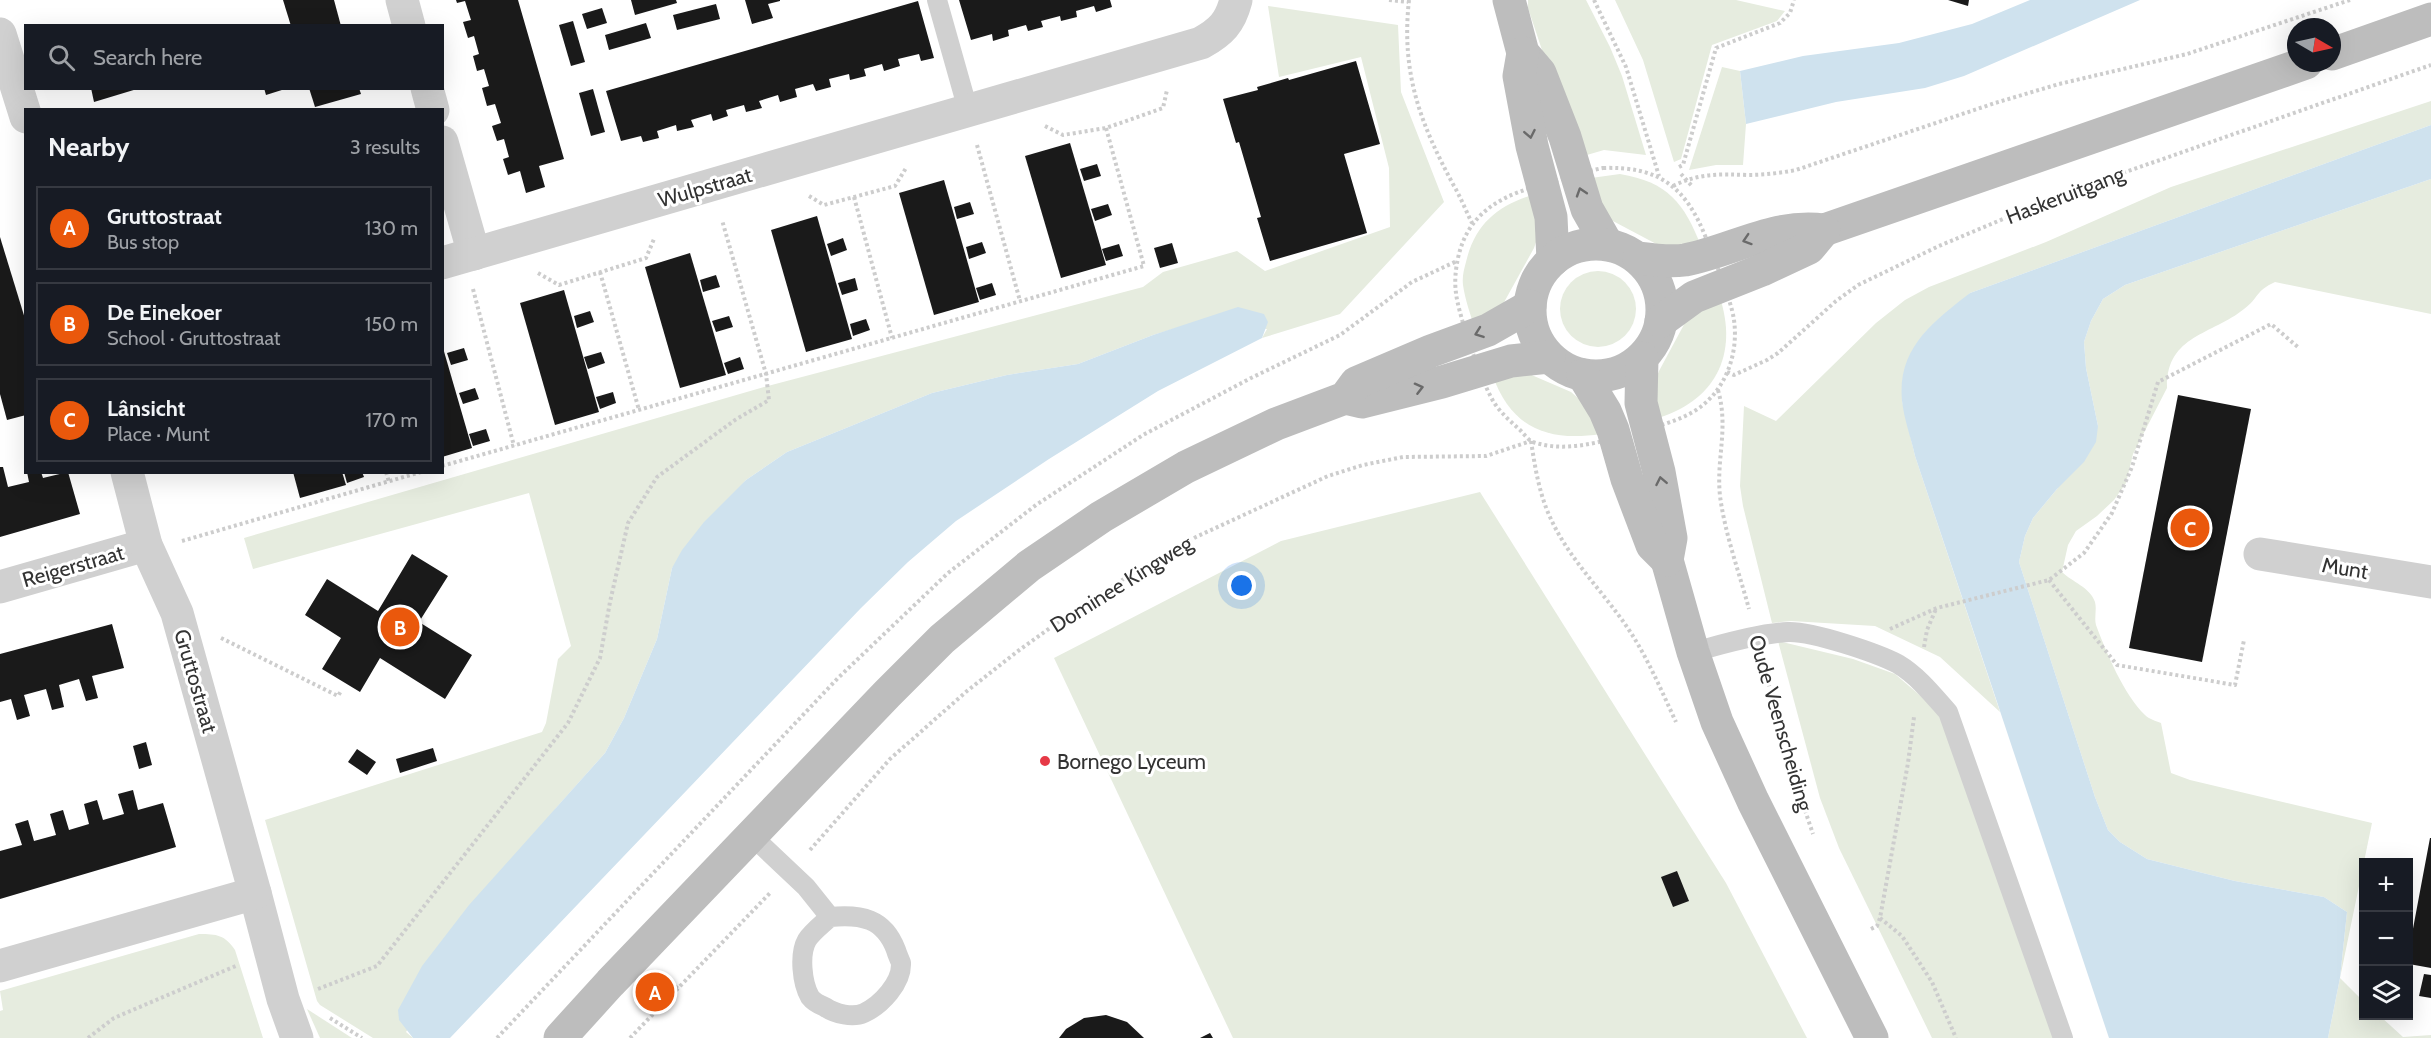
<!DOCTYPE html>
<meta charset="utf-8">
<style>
body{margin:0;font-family:Cabin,sans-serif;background:#242831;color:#f1f3f6}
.controls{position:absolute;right:18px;bottom:18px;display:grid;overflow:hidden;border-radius:0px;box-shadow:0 6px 24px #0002}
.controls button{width:54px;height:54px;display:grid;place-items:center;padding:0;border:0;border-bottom:2px solid #363941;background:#171b24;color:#f1f3f6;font:30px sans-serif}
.compass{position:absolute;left:2287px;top:18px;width:54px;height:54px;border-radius:50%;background:#171b24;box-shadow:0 6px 24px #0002;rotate:99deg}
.you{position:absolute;left:1242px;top:586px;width:21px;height:21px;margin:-15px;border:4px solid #fff;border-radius:50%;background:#1a73e8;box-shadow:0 0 0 9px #1a73e833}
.badge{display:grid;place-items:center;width:39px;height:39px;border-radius:50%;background:#ea580c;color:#fff;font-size:20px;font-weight:700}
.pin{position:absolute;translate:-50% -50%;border:3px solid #fff;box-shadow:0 2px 6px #0006}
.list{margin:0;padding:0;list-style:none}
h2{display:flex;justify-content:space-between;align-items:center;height:78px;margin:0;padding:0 24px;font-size:26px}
h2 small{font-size:20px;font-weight:400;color:#9ea1a6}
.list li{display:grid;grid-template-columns:39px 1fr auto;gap:18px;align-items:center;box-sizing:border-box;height:84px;margin:0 12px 12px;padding:0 12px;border:2px solid #363941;border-radius:0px}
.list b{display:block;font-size:22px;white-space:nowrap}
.list p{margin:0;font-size:20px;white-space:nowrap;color:#9ea1a6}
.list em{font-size:20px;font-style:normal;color:#9ea1a6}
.icon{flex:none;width:33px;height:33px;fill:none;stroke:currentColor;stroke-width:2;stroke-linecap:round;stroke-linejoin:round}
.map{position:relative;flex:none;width:2431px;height:1038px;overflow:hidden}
.search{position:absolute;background:#171b24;box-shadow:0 6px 24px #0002;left:24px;top:24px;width:420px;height:66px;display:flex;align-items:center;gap:15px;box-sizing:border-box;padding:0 21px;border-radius:0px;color:#9ea1a6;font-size:22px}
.panel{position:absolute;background:#171b24;box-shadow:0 6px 24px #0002;left:24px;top:108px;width:420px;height:366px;border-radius:0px}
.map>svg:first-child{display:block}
.green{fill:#e6ecdf}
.water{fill:#cfe2ee}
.building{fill:#1a1a1a}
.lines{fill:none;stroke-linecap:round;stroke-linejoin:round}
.path{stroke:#cdcdcd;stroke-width:4;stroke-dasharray:3 3;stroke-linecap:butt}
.lane{stroke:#d0d0d0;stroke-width:20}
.street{stroke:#d0d0d0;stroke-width:33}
.secondary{stroke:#bdbdbd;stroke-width:33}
.oneway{stroke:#6a6a6a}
.poi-dot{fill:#e63946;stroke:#fff;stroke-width:2}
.labels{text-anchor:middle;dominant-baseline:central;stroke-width:6;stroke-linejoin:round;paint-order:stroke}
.street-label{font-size:21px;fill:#333;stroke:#fff}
.poi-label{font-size:21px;fill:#333;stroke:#fff;text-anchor:start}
</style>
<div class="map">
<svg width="2431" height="1038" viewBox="0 0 2431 1038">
<rect width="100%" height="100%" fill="#fff"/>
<g class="green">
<polygon points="1528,0 1586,0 1610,47 1622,76 1646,155 1604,150 1580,157 1543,53 1528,8"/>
<polygon points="1615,0 1736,0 1785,11 1777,21 1712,45 1681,159 1674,162 1643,60"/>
<polygon points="1268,6 1398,25 1401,92 1444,202 1340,314 1262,338 1267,329 1183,326 1153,335 1078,364 1007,375 932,393 787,452 746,480 672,568 657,639 624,718 605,753 556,808 406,1032 413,1038 373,1038 320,1005 317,1001 265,820 542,732 546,723 558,659 571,646 529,493 253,569 244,538 764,387 1143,287 1163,272 1237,251 1265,271 1390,227 1389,168 1361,57 1279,77"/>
<polygon points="1722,67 1740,71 1746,124 1743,165 1716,165 1689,170"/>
<polygon points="2431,101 2431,125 1970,293 1903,377 1902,401 1915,456 2000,712 1940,657 1875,626 1791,621 1772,623 1743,506 1740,486 1744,406 1776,421 1876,323 1905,300 1929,287 2046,242 2171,187"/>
<path d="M1620,174C1668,182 1684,203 1701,246L1662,247L1611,220L1601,210L1591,178Z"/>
<path d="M2431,179V314L2275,282C2255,291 2259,298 2244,309C2212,335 2166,335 2167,388L2133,454L2126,483L2114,500L2097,516L2076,531L2068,545L2062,572C2072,582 2090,587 2095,602C2097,610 2094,618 2096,625C2106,652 2124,695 2145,715C2149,719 2156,721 2161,723L2171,773L2190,780L2372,823L2340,978L2363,1001L2364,1016H2380L2403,1037L2431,1035V1038H2328L2340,978L2347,912L2324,897L2235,881L2147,859L2120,842L2108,830L2095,797L2019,562L2025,536L2033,518L2057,489L2098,426L2086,368L2084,342L2091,321L2103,299L2125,285Z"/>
<path d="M1536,194L1540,230L1534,248L1502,306L1474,326C1470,313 1465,299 1463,285C1462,277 1464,269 1466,262C1475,223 1500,204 1536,194Z"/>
<circle cx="1598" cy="309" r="38"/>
<path d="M1719,295C1740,355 1714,403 1654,419L1655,382L1659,371L1687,319Z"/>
<path d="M1527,373L1571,392L1585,404L1601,434C1547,442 1511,428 1492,374Z"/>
<polygon points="1480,492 1726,883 1807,1038 1233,1038 1054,658 1281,541"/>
<polygon points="1778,641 1853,659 1895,674 1951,722 2061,1038 1932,1038 1839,848 1820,798"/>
<path d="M199,934C217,934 225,935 235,950L263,1038H0V1011L3,1010L0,991Z"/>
<polygon points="307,1009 352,1038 320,1038"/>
</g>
<g class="water">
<polygon points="2030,0 2140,0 1964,76 1925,88 1836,102 1746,124 1740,71 1803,56 1899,43 1972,24"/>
<path d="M2431,125V179L2125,285L2103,299L2091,321L2084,342L2086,368L2098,426L2096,442L2084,462L2057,489L2033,518L2025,536L2019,562L2095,797L2108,830L2120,842L2147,859L2235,881L2324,897L2347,912L2340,978L2328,1038H2109L1915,456C1911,438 1904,419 1902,401C1897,348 1933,322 1970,293Z"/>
<polygon points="1238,307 1264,314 1268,322 1262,338 1158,391 1049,459 956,521 908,562 861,608 450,1038 413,1038 399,1020 398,1010 422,966 469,905 605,753 624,718 657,639 672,568 682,550 704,522 746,480 787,452 932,393 1007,375 1078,364 1153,335"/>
</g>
<g class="building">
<polygon points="283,0 334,0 341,26 291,26"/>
<polygon points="456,0 518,0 564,159 539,166 545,187 526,193 520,171 508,175 503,159 509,157 504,139 497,141 492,126 501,123 495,104 487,106 482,88 489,86 484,69 477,71 473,56 479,54 474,36 468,38 463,22 471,20 465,1 457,3"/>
<polygon points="631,0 676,0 677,3 635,15"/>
<polygon points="745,0 780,0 780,1 768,4 773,18 752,24"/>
<polygon points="959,0 1110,0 1112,7 1096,12 1094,6 1076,11 1077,17 1061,21 1060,16 1041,21 1043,27 1028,31 1026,25 1008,30 1009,36 993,41 992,34 971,40"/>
<polygon points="1948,0 1969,0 1968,6"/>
<polygon points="918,1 934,58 921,61 919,54 898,59 900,66 884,71 882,64 864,69 866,76 850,80 849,74 829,79 831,87 816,91 813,84 795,89 797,97 780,102 778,95 759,101 762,108 746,112 744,105 726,110 728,116 713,121 711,114 691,120 694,127 677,131 676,125 657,131 659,138 643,142 641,136 621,141 606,91"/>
<polygon points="716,4 720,19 677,30 673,15"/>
<polygon points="602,8 607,23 587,29 582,14"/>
<polygon points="573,21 585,62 571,66 559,25"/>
<polygon points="646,23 651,38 609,50 605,35"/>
<polygon points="1356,61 1380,144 1344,154 1367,233 1270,261 1257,218 1261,217 1239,142 1236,143 1223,99 1258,90 1257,87 1288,78 1289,80"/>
<polygon points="91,88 137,88 137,89 94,102"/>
<polygon points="264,88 285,88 285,89 266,95"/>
<polygon points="309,88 359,88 361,94 315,107"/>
<polygon points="593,89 605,132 591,136 579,93"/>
<polygon points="1070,143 1106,265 1061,278 1025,156"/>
<polygon points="1097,164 1101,176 1084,181 1080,169"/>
<polygon points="944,180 979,302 934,315 899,193"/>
<polygon points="970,202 974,214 957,219 954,207"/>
<polygon points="1108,204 1112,215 1095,221 1091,209"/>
<polygon points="817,216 852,339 806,352 771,230"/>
<polygon points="0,237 26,322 26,415 7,420 0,394"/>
<polygon points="843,238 847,250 831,256 827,244"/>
<polygon points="982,242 986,253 969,259 966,247"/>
<polygon points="1172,243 1178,263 1160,268 1154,248"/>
<polygon points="1119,244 1123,256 1106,261 1102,249"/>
<polygon points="690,253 726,375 680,388 645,267"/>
<polygon points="716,275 720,287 703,292 700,280"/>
<polygon points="855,278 858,290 842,295 838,283"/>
<polygon points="992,283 996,295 980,300 976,288"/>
<polygon points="564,290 599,412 555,425 520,303"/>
<polygon points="590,311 594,322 577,328 574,316"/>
<polygon points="729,316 733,327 716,332 712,321"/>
<polygon points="866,319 870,330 853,336 850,324"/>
<polygon points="443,348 472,448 442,457 442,349"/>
<polygon points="464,348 468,360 451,365 447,353"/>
<polygon points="601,352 605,363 588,369 584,357"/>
<polygon points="740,357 744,369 728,374 724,363"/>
<polygon points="475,388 479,399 463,404 459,393"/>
<polygon points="613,392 616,403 600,409 596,397"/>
<polygon points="2178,395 2251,409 2202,662 2129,648"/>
<polygon points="486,429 490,441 473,446 469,434"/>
<polygon points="0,467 3,467 8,487 29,482 27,472 41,472 43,478 68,472 80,514 0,537"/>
<polygon points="293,472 342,472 346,485 300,498"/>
<polygon points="344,472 362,472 364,477 347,483"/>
<polygon points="412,554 448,576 419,622 472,655 445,699 380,658 360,692 322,669 341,638 305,615 327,579 378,611"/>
<polygon points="112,624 124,668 92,676 98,698 86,701 79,679 59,685 64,707 52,710 46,689 24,695 30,716 17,720 11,699 0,702 0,654"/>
<polygon points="146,742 152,765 139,769 133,746"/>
<polygon points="433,748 437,761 400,773 396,759"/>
<polygon points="357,749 376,762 367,775 348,762"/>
<polygon points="133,790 138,810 163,803 176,847 0,899 0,851 22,845 15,824 28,820 34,841 56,835 50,814 63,810 69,830 89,824 84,804 97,800 103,820 124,814 118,794"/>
<polygon points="2430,838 2431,838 2431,968 2409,964 2409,950"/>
<polygon points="1677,871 1689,901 1673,907 1661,877"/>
<polygon points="2424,974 2431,975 2431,998 2419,996"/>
<polygon points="1106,1015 1127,1022 1144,1038 1059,1038 1066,1029 1084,1018"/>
<polygon points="1210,1033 1213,1038 1200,1038"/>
</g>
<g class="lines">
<g class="path">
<polyline points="1389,0 1408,2"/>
<path d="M1409,0C1401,73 1420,123 1454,186C1461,198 1466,211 1472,223"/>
<polyline points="1594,0 1626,67 1659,176"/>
<polyline points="1045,126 1063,135 1106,128 1163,108 1167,90"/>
<polyline points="977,145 1020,301"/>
<polyline points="1679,167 1683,165 1716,48 1780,23 1790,13 1794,0"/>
<path d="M1603,168C1659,166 1686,187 1706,238C1714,259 1731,299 1734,320C1739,356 1724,395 1691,413C1673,423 1651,428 1631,434C1599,442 1566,453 1533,442C1528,440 1524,434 1520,430C1511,422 1502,414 1495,404C1483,387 1458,314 1456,293C1455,286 1455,278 1456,270C1463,211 1503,194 1555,181C1571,177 1587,171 1603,168Z"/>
<polyline points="1681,174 1692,186"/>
<path d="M1673,186C1699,173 1720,174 1748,175C1764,175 1780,173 1796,170L1995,103L2059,84L2187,54L2350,0"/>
<polyline points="809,196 824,205 895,186 906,168"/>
<polyline points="854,197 892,338"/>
<polyline points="600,272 639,410"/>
<polyline points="538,273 559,285 646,258 654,239"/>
<polyline points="473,289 514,446"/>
<polyline points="1727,372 1734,375 1767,360 1778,353 1836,301 1858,285 1939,246 2060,195 2431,65"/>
<path d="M1718,390C1729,429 1716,458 1720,496C1725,534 1739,572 1749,609"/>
<path d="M1531,441C1535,467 1539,493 1550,517C1569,560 1605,593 1631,633C1649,661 1662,692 1676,722"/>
<polyline points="442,466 1144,266 1106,128"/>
<polyline points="386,472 389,482"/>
<polyline points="182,541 421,472"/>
<polyline points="2049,580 2117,665 2235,685 2244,640"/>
<polyline points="1890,629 1937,608 2049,580 2084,553 2112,513 2132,467 2158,382 2271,324 2299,348"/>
<polyline points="221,638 338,696 341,691"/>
<polyline points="1924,647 1927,630 1936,609"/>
<polyline points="1764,666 1790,766 1813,834"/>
<polyline points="810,850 890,759 967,691 1018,651 1071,613 1130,575 1196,537 1328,476 1363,465 1403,457 1486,456 1531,441"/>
<polyline points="1880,918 1902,936 1932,982 1956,1038"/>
<polyline points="1871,929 1877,926 1880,918 1908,763 1914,717"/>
<polyline points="671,982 678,989"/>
<polyline points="318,989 377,966 568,723 600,658 610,602 628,523 657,477 735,420 769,400 766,374 722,220"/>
<polyline points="330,1018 362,1038"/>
<polyline points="88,1038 114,1018 238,965"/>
<polyline points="497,1038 838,678 948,573 1036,505 1143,435 1251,378 1340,335 1412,282 1457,261"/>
<polyline points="630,1038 770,893"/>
</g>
<g class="lane">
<polyline points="937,0 968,110"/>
<path d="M1693,652C1724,644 1756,634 1788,632C1812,631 1877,653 1898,664C1918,676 1933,695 1948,712L2063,1038"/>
<path d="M751,835L806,887L830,917C823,924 813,931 807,940C799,954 802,983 810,997C813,1001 820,1005 825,1007C835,1014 853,1018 864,1013C881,1005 902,983 901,963C900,960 897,954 896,950C884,918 861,914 830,917"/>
</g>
<g class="street">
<polyline points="402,0 409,26"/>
<polyline points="0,34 26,117"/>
<polyline points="427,88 433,110"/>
<polyline points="442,142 474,254"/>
<path d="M442,263L1201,43C1221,32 1230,23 1236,0"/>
<polyline points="2260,554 2431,582"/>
<polyline points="0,587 146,545"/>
<polyline points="255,893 283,999 297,1038"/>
<polyline points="0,966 255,893 177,613 146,545 127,472"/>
</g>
<g class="secondary">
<polyline points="1509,0 1523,53 1540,73 1565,137 1587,209 1607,244"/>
<polyline points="1523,53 1519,76 1532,146 1551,217 1553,260"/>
<polyline points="2332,54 2431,19"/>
<circle cx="1596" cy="310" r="66"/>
<path d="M1639,258C1654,260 1669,262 1685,260C1732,251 1775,223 1824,230L2306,63"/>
<polyline points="1661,321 1694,297 1762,270 1809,248 1824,230"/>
<polyline points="1642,358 1641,403 1659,472 1671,538 1667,560 1693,652 1717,722 1753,801 1872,1038"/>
<polyline points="1583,375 1605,411 1613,430 1627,479 1652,545 1667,560"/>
<polyline points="1345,398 1362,402 1442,382 1511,361 1549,357"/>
<polyline points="560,1038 610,983 887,694 942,639 1029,566 1101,517 1186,467 1276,424 1345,398 1356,383 1431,351 1488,330 1530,306"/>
</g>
</g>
<defs><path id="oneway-chevron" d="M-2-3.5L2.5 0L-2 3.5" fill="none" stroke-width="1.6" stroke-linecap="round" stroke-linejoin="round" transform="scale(1.5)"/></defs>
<g class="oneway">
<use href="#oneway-chevron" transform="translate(1530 134) rotate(79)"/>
<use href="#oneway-chevron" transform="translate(1581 192) rotate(-108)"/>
<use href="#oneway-chevron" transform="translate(1747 240) rotate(162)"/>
<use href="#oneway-chevron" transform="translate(1479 333) rotate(160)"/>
<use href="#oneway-chevron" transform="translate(1419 388) rotate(-14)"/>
<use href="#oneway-chevron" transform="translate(1661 481) rotate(-101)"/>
</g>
<circle class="poi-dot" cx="1045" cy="761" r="6"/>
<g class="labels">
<g class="street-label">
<text transform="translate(705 187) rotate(-16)">Wulpstraat</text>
<text transform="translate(2065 195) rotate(-21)">Haskeruitgang</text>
<text transform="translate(73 566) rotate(-16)">Reigerstraat</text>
<text transform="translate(2345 568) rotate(9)">Munt</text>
<text transform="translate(1121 584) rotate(-32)">Dominee Kingweg</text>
<text transform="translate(196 681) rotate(74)">Gruttostraat</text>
<text transform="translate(1781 723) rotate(74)">Oude Veenscheiding</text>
</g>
<g class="poi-label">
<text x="1057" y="761">Bornego Lyceum</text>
</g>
</g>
</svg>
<div class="controls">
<button>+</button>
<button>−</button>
<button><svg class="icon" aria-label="layers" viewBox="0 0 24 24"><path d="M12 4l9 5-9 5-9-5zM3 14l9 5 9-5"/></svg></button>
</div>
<svg class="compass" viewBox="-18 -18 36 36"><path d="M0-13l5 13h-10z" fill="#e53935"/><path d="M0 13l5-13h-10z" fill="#9ea1a6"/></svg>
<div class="you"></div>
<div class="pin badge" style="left:655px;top:992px">A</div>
<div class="pin badge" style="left:400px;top:627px">B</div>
<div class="pin badge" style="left:2190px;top:528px">C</div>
<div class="search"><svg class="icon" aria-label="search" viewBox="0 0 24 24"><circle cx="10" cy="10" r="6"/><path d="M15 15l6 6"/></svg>Search here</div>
<section class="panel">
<h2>Nearby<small>3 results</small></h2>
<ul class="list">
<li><span class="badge">A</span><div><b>Gruttostraat</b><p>Bus stop</p></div><em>130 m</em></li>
<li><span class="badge">B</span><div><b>De Einekoer</b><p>School · Gruttostraat</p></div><em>150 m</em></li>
<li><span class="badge">C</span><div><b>Lânsicht</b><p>Place · Munt</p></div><em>170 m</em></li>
</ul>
</section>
</div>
